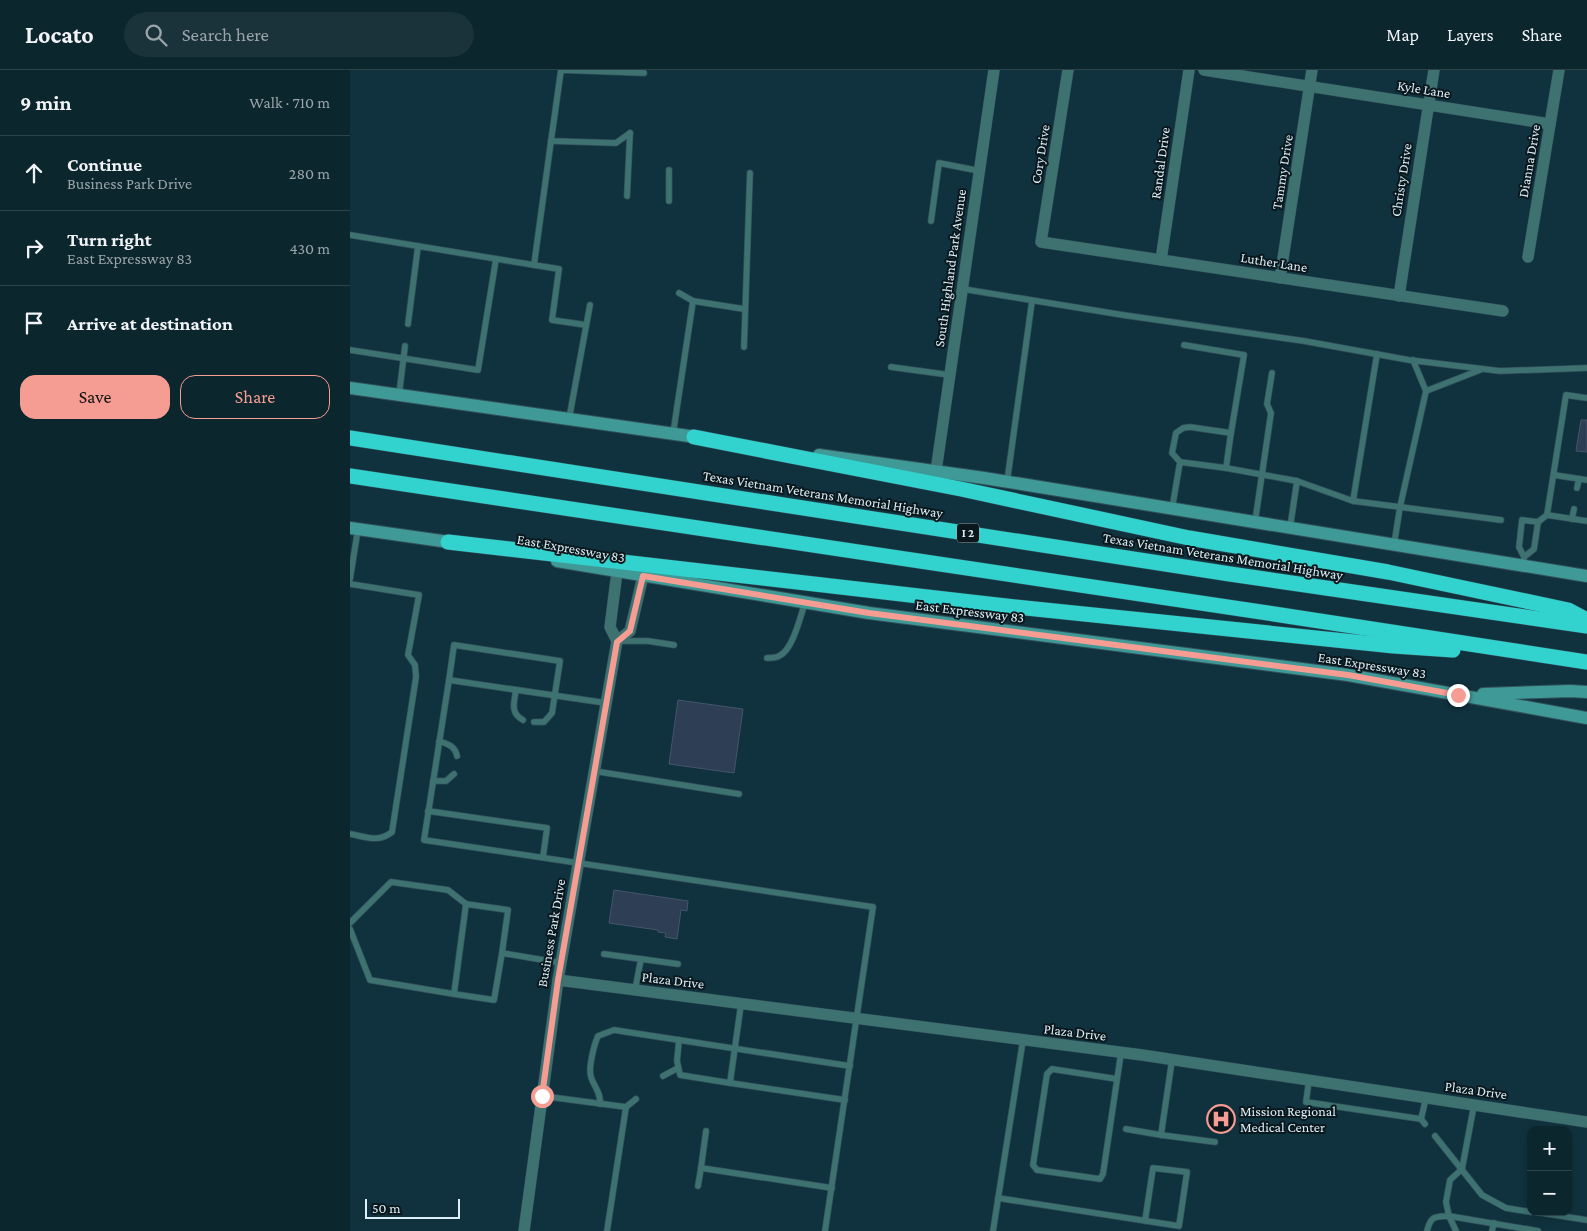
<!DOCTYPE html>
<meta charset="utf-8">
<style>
body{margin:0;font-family:"Crimson Pro",serif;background:#1a323a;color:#f1f3f6}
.controls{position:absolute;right:15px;bottom:15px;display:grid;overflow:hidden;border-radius:10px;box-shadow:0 2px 8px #0003}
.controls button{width:45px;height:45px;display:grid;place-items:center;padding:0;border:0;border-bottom:1px solid #2c434a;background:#0c262e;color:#f1f3f6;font:25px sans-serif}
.scale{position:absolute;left:15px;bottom:12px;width:95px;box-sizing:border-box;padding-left:5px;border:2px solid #dceef6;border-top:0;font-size:14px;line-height:18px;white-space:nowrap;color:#dceef6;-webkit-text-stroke:4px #0a181d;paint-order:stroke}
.stop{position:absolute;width:15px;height:15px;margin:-11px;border:4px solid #f59c93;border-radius:50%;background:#fff}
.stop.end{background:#f59c93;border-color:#fff;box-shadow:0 1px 5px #0008}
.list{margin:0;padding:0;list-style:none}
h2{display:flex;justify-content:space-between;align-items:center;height:65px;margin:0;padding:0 20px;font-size:21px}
h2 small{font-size:16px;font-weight:400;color:#9aa5aa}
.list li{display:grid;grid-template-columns:32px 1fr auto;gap:15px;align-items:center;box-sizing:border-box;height:75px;padding:0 20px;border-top:1px solid #2c434a}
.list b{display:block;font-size:19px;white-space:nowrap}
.list p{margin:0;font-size:16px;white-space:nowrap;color:#9aa5aa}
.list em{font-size:16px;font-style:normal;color:#9aa5aa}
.actions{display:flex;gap:10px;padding:15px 20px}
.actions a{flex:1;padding:11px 0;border:1px solid #f59c93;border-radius:15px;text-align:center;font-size:18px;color:#f59c93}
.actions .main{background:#f59c93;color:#111}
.icon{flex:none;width:28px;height:28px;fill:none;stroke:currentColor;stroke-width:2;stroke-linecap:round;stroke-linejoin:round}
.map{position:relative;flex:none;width:1237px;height:1161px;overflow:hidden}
header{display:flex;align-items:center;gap:30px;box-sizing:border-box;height:70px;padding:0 25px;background:#0c262e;border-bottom:1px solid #2c434a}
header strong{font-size:24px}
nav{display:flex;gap:28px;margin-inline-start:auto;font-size:18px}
.search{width:350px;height:45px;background:#1a323a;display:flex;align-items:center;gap:12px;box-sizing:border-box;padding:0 18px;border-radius:28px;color:#9aa5aa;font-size:19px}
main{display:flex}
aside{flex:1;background:#0c262e}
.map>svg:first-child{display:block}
.building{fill:#2e3e55;stroke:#44546c}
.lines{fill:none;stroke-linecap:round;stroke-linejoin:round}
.lane-casing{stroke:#31505b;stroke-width:7}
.street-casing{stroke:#31505b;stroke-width:12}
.secondary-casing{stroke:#31505b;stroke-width:14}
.highway-casing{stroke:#31505b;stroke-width:16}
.lane{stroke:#3e7271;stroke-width:5.5}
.street{stroke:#3e7271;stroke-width:11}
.secondary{stroke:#3f9996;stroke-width:12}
.highway{stroke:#32d2ce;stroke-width:15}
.route{stroke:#f59c93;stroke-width:6}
.labels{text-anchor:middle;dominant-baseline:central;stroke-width:4;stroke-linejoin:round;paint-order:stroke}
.shield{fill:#0a181d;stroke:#9daeb5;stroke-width:1}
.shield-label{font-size:12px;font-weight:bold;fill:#dceef6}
.street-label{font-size:14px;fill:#dceef6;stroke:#0a181d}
.poi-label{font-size:14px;fill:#dceef6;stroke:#0a181d;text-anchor:start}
</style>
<header>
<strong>Locato</strong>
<div class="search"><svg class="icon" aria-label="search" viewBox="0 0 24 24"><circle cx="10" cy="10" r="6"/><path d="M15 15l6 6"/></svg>Search here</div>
<nav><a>Map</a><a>Layers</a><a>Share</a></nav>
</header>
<main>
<aside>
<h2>9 min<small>Walk · 710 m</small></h2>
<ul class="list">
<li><svg class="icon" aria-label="ahead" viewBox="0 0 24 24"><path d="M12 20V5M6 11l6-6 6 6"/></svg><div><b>Continue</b><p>Business Park Drive</p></div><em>280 m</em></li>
<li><svg class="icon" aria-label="right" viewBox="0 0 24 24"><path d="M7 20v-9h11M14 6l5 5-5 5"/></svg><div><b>Turn right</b><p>East Expressway 83</p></div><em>430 m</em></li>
<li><svg class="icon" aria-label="arrive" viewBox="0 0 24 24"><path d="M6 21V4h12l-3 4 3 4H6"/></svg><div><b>Arrive at destination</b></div></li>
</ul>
<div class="actions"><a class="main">Save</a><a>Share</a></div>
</aside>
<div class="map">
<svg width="1237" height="1161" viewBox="0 0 1237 1161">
<rect width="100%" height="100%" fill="#10323e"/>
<g class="building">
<polygon points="1231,350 1237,350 1237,382 1226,381"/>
<polygon points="328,630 393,639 384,703 319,694"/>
<polygon points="264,820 338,831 337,841 331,840 327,869 315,867 316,863 308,862 308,860 259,853"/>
</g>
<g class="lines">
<defs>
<g id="lane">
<polyline points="280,63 266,73 201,71 211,0 294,3"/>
<polyline points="201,71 184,195 209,199 202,250 236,255"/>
<polyline points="277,126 280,63"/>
<polyline points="319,131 319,100"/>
<polyline points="581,151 589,93 630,101"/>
<polyline points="0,165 184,195"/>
<polyline points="613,219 773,245 954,271 1059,290 1150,301 1237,298"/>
<polyline points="329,223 343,231 394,239"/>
<polyline points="58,254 68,176"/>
<polyline points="834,275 894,285 881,363"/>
<polyline points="394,277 400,103"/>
<polyline points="0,280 128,300 146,189"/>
<polyline points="1027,284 1003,431 1050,437 1044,475"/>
<polyline points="1063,290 1076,321"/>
<polyline points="541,297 600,305"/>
<polyline points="1130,300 1076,321 1050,437 1151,450"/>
<polyline points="49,325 55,276"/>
<polyline points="219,349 240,235"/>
<polyline points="323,364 343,231"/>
<polyline points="876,398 947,411 1003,431"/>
<polyline points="1204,405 1237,410"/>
<polyline points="657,412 682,231"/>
<polyline points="1227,418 1229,409"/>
<polyline points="822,439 830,392 876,398 881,363 840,357 833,358 826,363 822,383 830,392"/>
<polyline points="1197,445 1237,451"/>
<polyline points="1222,449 1224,439"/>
<polyline points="905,452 921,343 917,334 922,303"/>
<polyline points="1188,452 1197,445 1216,325 1237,328"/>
<polyline points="940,458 947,411"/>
<polyline points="1173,496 1174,487 1169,477 1172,450 1188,452 1184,479 1174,487"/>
<polyline points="0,509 8,459"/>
<path d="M0,514L69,525L58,585L65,595L66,607L42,762C28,773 17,767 0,764"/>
<polyline points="269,571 298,571 324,575"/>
<path d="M417,588C420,588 426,588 429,586C443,580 450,547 455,533"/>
<polyline points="99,610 104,575 210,591 202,643 194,652 184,652"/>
<path d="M166,620C164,633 160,643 173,650"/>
<polyline points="256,633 99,610 74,770 523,837 475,1161"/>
<path d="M89,671C98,674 105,676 107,686"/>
<polyline points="244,701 389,724"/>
<polyline points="83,711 96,711 104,704"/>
<polyline points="78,741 197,758 193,787"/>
<polyline points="0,853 41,812 98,820 116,834"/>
<polyline points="0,859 20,910 104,924"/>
<polyline points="152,883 144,930 104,924 116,834 158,840 152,883 211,893"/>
<polyline points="254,884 291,889"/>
<polyline points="285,920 291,889 328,894"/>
<polyline points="391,934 380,1013 495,1030"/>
<polyline points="329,970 500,996"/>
<polyline points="822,990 811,1065 865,1072"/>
<polyline points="313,1006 328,998"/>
<polyline points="767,1009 702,999 697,1004 683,1095 687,1100 750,1109 753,1104 771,983"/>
<polyline points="959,1010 956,1032 1071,1049"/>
<polyline points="192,1026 276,1037 286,1029"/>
<path d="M250,1034C251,1022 244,1017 241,1007C238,998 244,975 248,966L264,960L329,970L327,991L330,1005L380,1013"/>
<polyline points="1124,1035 1112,1099 1100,1110 1096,1132 1099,1146 1188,1161"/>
<polyline points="1075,1054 1071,1049 1076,1028"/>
<polyline points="776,1059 811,1065"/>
<polyline points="356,1061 351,1098 482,1118"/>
<polyline points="1085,1066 1132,1125 1156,1138 1181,1142"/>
<polyline points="348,1116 351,1098"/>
<polyline points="648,1128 829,1156 837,1102 803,1098 795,1151"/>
<polyline points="1185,1142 1237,1150"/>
<polyline points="257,1161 276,1037"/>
<polyline points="643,1161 673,970"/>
<path d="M1077,1161C1081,1145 1085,1147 1099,1146L1106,1161"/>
<polyline points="1142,1161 1144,1153"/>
</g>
<g id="street">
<polyline points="718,0 691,172 1153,241"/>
<polyline points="854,0 1200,54"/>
<polyline points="1178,187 1209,0"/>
<polyline points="811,190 839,0"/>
<polyline points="930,208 962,0"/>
<polyline points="1049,226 1084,0"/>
<polyline points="586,401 644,0"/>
<polyline points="267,502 260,557 267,571 280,561 293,506"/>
<polyline points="208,910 792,985 1237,1052"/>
<polyline points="174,1161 208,910 267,571"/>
</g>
<g id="secondary">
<polyline points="0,318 353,368"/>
<polyline points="469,385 634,408 1237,506"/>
<polyline points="0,458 106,473"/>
<polyline points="207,491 519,543 998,605 1237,648"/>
<polyline points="1133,624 1220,621 1237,622"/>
</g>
<g id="highway">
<polyline points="344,367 611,419 839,468 1038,502 1218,540 1237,550"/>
<polyline points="0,368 880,504 1237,556"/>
<polyline points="0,406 924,544 1237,592"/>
<polyline points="98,472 647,535 1044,576 1103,580"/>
</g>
</defs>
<use href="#lane" class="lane-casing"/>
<use href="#street" class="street-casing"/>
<use href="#secondary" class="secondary-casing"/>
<use href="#highway" class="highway-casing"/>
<use href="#lane" class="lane"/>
<use href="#street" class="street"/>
<use href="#secondary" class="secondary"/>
<use href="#highway" class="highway"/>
</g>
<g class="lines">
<polyline class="route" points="192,1026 208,910 267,572 280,561 293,506 519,543 998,605 1108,625"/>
</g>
<defs>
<symbol id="hospital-ring" viewBox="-11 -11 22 22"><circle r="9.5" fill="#0a181d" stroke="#f59c93" stroke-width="1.5"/><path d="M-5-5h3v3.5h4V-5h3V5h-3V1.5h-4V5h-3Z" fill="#f59c93"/></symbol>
</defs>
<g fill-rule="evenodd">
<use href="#hospital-ring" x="855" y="1033" width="32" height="32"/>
</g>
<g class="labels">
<rect class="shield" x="607" y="453.5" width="22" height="19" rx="4"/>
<g class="shield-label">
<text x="618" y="463">I 2</text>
</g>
<g class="street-label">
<text transform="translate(1074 19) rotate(9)">Kyle Lane</text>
<text transform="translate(690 84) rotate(-81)">Cory Drive</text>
<text transform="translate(1179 91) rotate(-80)">Dianna Drive</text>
<text transform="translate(810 93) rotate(-82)">Randal Drive</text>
<text transform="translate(932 102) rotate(-81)">Tammy Drive</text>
<text transform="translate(1051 110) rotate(-81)">Christy Drive</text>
<text transform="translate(924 192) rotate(9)">Luther Lane</text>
<text transform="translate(600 198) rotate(-82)">South Highland Park Avenue</text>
<text transform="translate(473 424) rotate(9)">Texas Vietnam Veterans Memorial Highway</text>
<text transform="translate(221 478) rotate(10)">East Expressway 83</text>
<text transform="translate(873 486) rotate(9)">Texas Vietnam Veterans Memorial Highway</text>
<text transform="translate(620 541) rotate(7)">East Expressway 83</text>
<text transform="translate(1022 595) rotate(9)">East Expressway 83</text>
<text transform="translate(201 863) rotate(-80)">Business Park Drive</text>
<text transform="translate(323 910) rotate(7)">Plaza Drive</text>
<text transform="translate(725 962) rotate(7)">Plaza Drive</text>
<text transform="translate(1126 1020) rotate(8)">Plaza Drive</text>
</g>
<g class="poi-label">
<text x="890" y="1041">Mission Regional<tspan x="890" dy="16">Medical Center</tspan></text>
</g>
</g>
</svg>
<div class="controls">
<button>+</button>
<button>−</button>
</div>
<div class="scale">50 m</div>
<div class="stop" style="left:192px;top:1026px"></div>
<div class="stop end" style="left:1108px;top:625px"></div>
</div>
</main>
